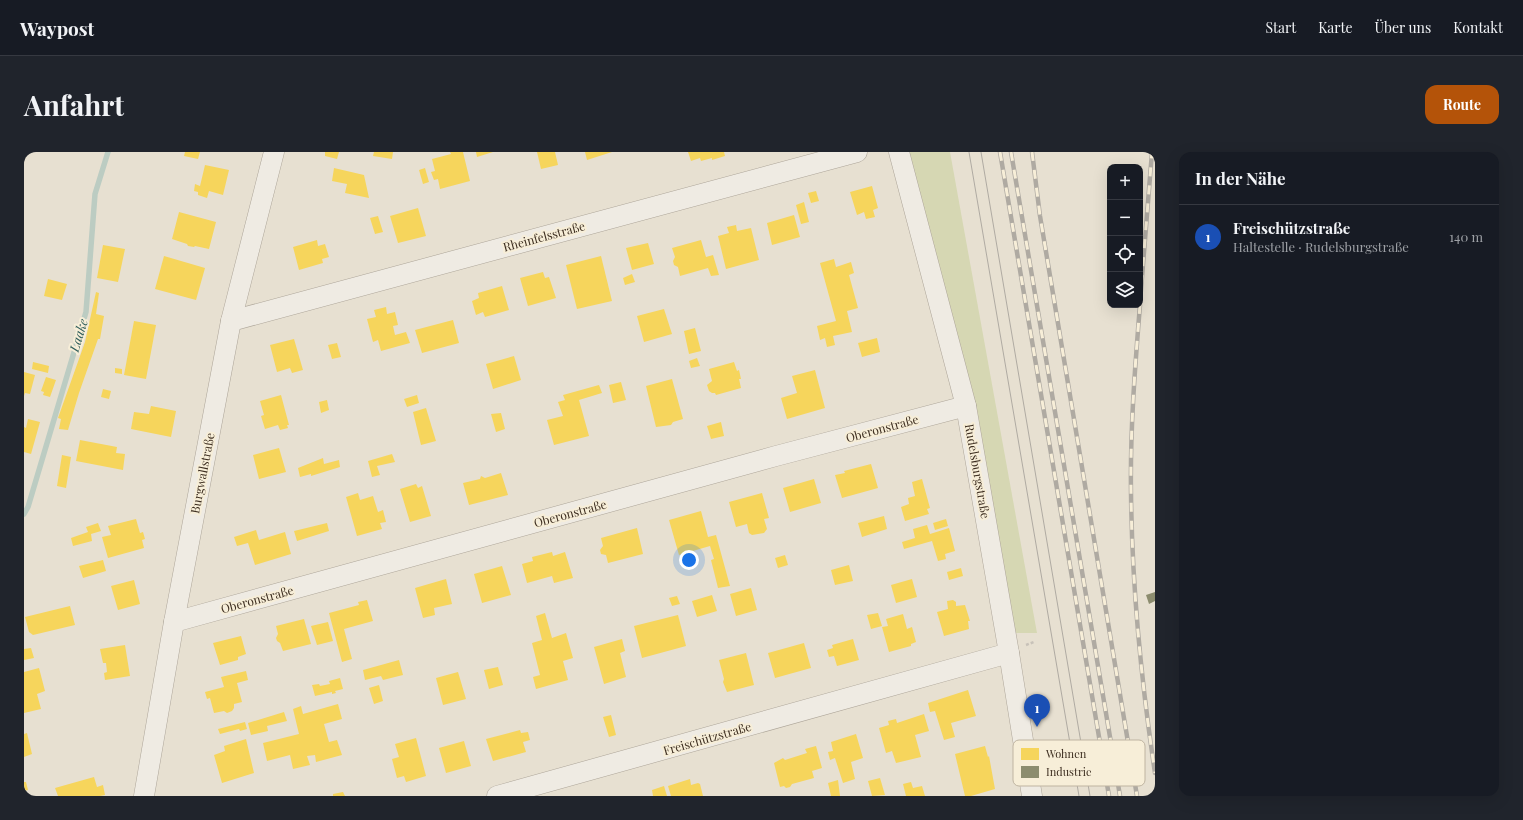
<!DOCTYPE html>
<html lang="de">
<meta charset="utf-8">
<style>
body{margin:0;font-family:"Playfair Display",serif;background:#20242c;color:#f1f3f6}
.controls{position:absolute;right:12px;top:12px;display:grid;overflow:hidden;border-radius:8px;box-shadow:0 4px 16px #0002}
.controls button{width:36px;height:36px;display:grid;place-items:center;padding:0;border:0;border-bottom:1px solid #363941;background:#171b24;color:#f1f3f6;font:20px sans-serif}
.you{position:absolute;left:665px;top:408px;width:14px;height:14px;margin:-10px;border:3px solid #fff;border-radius:50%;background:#1a73e8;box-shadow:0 0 0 6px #1a73e833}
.badge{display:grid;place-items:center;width:26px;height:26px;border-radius:50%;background:#b45309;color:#fff;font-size:13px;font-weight:700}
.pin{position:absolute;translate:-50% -33px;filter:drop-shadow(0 1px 2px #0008)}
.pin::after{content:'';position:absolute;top:21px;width:14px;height:12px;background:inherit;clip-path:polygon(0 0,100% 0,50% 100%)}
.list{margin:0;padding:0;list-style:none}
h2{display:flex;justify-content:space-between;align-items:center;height:52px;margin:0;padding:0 16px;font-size:17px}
h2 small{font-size:13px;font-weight:400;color:#9ea1a6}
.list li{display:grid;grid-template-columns:26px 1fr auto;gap:12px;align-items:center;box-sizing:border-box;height:64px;padding:0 16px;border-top:1px solid #363941}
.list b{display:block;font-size:15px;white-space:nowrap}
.list p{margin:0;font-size:13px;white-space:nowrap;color:#9ea1a6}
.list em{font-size:13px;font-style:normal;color:#9ea1a6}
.icon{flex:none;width:22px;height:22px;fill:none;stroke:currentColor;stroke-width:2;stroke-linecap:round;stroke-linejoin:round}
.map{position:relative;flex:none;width:1131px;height:644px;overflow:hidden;border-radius:12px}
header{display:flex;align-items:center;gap:24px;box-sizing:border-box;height:56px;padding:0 20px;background:#171b24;border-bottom:1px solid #363941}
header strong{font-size:19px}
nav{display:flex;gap:22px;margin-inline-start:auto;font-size:14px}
.intro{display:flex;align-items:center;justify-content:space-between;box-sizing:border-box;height:96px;padding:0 24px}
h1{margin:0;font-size:28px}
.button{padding:10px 18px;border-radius:12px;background:#b45309;color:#fff;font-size:14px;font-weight:700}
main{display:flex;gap:24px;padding:0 24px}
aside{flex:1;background:#171b24;border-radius:12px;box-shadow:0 4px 16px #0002}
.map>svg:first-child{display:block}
.green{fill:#d6d7b3}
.homes{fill:#f6d55c}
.industry{fill:#8c8c6e}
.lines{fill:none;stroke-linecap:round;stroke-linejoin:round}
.stream{stroke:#bcccc2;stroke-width:5.5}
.minor-casing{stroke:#ada599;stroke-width:21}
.path{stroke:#c8c2b9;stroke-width:2.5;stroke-dasharray:3 2;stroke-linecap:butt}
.minor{stroke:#efebe3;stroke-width:20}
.tram{stroke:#afaaa2;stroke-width:1}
.rail-casing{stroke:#afaaa2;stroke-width:4.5}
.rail{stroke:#f7eed8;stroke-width:3;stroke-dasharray:9;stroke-linecap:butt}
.labels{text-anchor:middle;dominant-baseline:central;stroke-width:4;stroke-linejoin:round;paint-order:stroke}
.street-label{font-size:12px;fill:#3d2e20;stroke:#f7eed8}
.water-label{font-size:13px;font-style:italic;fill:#2f5d5a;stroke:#f7eed8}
.key{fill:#f7eed8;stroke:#bfb4a1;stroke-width:1}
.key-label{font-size:11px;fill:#3d2e20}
</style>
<header>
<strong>Waypost</strong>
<nav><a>Start</a><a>Karte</a><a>Über uns</a><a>Kontakt</a></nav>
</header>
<div class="intro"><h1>Anfahrt</h1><a class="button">Route</a></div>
<main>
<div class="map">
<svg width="1131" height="644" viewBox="0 0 1131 644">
<rect width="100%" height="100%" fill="#e7e0d1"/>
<polygon class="green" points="885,0 926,0 1013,481 989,481"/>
<g class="homes">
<polygon points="161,0 176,0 174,7 160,4"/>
<polygon points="301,0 315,0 313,7 301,4"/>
<polygon points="350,0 369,0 368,7 349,4"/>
<polygon points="426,0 439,0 446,29 416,37 414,27 410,28 407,20 411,19 408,7 427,2"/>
<polygon points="452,0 469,0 453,5"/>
<polygon points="513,0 531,0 534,13 517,17"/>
<polygon points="561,0 588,0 563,8"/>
<polygon points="664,0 700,0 701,4 688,8 688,6 677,9 676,6 667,9"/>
<polygon points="181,13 205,18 199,43 185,39 183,46 174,43 174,40 170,39 171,32 176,34"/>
<polygon points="310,16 340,23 345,46 321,41 323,32 308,29"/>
<polygon points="401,16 405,30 399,32 395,18"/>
<polygon points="848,34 854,56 849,58 851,65 842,67 840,60 833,63 826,40"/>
<polygon points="792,39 795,49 787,51 784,41"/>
<polygon points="780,50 785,70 777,72 772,53"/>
<polygon points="394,56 402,84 374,91 366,64"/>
<polygon points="155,60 192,70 185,97 171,94 170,95 164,94 163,92 148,87"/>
<polygon points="770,63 776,85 748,93 743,71"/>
<polygon points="354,64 359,80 351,82 346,66"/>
<polygon points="712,73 713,79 727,76 735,108 702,117 694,84 705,81 703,75"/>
<polygon points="293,88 294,94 301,92 305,105 298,107 299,111 275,118 269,95"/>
<polygon points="677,88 682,105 689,103 695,123 687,124 684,116 656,124 654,115 650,113 649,109 651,105 648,96"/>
<polygon points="624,91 630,112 608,118 602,96"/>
<polygon points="79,93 101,97 94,130 73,126"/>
<polygon points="140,104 181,116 172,148 131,137"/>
<polygon points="577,104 588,149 553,157 542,113"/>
<polygon points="810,107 812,115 827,110 830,121 825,123 834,156 823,159 828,180 809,184 811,193 803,195 801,186 796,188 793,174 812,169 796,111"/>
<polygon points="519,120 521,126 525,125 532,146 504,154 496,126"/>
<polygon points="608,122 611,130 601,133 599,126"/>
<polygon points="24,127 43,132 38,148 20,144"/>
<polygon points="478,134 485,158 461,165 459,160 452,163 448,149 455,146 454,141"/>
<polygon points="72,140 75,141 72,162 80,164 76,187 74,187 55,241 44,278 35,277 37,267 34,266 61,190"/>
<polygon points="362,155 363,162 371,160 374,173 369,174 371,183 382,180 386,191 357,199 354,188 349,190 343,167 352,165 350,158"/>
<polygon points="640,157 648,182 620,190 613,164"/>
<polygon points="429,168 435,191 398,201 391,178"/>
<polygon points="110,169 132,173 122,227 100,223"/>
<polygon points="671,176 677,199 665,202 660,179"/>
<polygon points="853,186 856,200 838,205 834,191"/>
<polygon points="270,187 279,218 268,221 266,216 253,220 246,193"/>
<polygon points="313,191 317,205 308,207 304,193"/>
<polygon points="490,204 497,228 469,237 462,212"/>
<polygon points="673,206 676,214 667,216 665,209"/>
<polygon points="9,210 25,214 24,221 8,217"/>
<polygon points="710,210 713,219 715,218 717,227 715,227 717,236 692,243 691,241 688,241 685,239 683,233 688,229 685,217"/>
<polygon points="91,216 98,217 98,222 91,221"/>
<polygon points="791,218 801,256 763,267 757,246 773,241 768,224"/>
<polygon points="0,220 11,223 6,242 1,241 0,244"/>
<polygon points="22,225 32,228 26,245 19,243 20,240 17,239"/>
<polygon points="648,227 659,267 649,270 647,273 632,275 622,234"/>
<polygon points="597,230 602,248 589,251 585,233"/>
<polygon points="575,233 578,241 555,248 565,284 530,293 523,268 539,264 534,250 541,248 539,243"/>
<polygon points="79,237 87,239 85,247 77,245"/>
<polygon points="257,243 265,273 263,273 264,276 256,278 254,273 241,277 237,264 240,263 236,249"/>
<polygon points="393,243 395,251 383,255 380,247"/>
<polygon points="303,248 305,258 297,261 295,250"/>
<polygon points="127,254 152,259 147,285 107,277 110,260 125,262"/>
<polygon points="402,256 412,289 397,293 389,260"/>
<polygon points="477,261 481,277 472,280 467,262"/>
<polygon points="4,267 16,270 7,302 0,300 0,275 2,276"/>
<polygon points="697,270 700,284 687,287 683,274"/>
<polygon points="56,288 93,295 92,301 101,302 99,318 52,309"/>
<polygon points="255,296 262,320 235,327 229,303"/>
<polygon points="368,302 371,310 353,314 356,323 348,325 344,309"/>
<polygon points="38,303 47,305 42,336 33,334"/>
<polygon points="299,306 300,312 315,308 316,315 287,324 287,322 276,325 274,316"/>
<polygon points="847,312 854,336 818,346 811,323 821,321 820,319"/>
<polygon points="477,321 484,343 445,353 439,331 456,327 457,324 461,326"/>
<polygon points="790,327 797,351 766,360 759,336"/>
<polygon points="898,327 906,356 903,357 905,362 881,369 877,355 885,352 884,346 891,344 888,330"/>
<polygon points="392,332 394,336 398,334 407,364 386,370 376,337"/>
<polygon points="334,341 336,348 349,344 354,360 359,358 362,370 356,371 358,377 333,384 322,345"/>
<polygon points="738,341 745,366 740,367 743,377 740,381 728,383 725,381 723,372 712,375 705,350"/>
<polygon points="677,359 684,385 692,383 706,434 694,436 687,408 690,407 686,394 655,403 645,368"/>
<polygon points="860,364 863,377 838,385 834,371"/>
<polygon points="112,367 116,381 119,380 121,387 118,388 120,396 84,406 78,385 87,383 84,374"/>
<polygon points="922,367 924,374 911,378 909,371"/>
<polygon points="74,371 77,379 67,382 68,389 49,394 47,386 64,380 62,375"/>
<polygon points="303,371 305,379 273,389 270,379"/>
<polygon points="903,373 906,382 925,376 931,399 921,402 922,407 914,409 908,389 880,397 878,390 891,386 889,377"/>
<polygon points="613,376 619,402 584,411 582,403 577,402 576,398 579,394 577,386"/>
<polygon points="232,378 235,388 261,380 267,402 231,413 224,391 213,394 210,385"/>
<polygon points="528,400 529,404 541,400 549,426 530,431 528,424 503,431 498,412 509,409 508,405"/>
<polygon points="761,403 764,413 754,416 751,406"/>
<polygon points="79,408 82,419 59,426 55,414"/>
<polygon points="825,413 829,429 811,433 807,418"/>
<polygon points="478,414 487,443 458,451 450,422"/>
<polygon points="937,416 939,424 925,428 923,420"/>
<polygon points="422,427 428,452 410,456 411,463 399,466 391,436"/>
<polygon points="888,427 893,445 872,451 867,433"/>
<polygon points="110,428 116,452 94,458 87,434"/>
<polygon points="727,436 733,458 712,464 706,442"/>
<polygon points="688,443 693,459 673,465 668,449"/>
<polygon points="653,444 656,452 648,454 645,446"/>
<polygon points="343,448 349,469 320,477 328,507 318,510 305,461 335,453 334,450"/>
<polygon points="929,448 932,450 932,454 941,453 946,469 944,469 945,477 920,484 913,460 924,457 923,449"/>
<polygon points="46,454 51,473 9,483 5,480 1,465"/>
<polygon points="521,461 528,486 542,481 549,506 539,509 544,528 512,537 509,525 516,523 508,491 518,488 512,464"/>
<polygon points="854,461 858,474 847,477 843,463"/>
<polygon points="879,462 883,477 888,475 892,490 887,492 887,494 865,500 858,475 864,474 862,467"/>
<polygon points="654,463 662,494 618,506 610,474"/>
<polygon points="280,467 287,492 259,499 256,491 253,489 252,486 254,482 252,474"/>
<polygon points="304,470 309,489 293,493 287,474"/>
<polygon points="217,484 222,502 214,505 214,508 196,513 189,491"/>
<polygon points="598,487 601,499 596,501 602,525 580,532 570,495"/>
<polygon points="829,487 835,508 813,514 810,504 805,505 803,498 809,496 808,493"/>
<polygon points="780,491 787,516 751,526 744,501"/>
<polygon points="101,493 106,524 81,528 80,521 83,520 82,511 79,511 76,497"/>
<polygon points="7,496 10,506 0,508 0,497"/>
<polygon points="722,501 730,533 703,540 699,530 700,527 695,508"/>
<polygon points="375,508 379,523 359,528 357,524 341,528 339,518"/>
<polygon points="474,515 479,533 465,537 460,518"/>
<polygon points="15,516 21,539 13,542 17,557 0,561 0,520"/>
<polygon points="222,519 224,528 213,531 218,550 210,552 210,556 208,559 203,561 200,559 190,561 186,546 183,547 181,540 200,535 197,525"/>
<polygon points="434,520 442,547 419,553 412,526"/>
<polygon points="316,526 319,537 311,539 312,541 308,542 308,540 291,544 288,533 295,532 296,534 306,532 305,529"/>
<polygon points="355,533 359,549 350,552 345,536"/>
<polygon points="944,538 952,564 927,571 931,585 920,588 911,559 906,560 904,551"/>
<polygon points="314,552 318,567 300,572 305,590 313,588 318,603 292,610 291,603 283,604 286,613 269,617 266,603 243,609 239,591 275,582 269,557 277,554 279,562"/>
<polygon points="260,560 263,569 243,574 244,579 227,583 224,571"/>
<polygon points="900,562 905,579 891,583 897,605 872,611 868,599 862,601 855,576 865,573 864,569 872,567 873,571"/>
<polygon points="587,563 592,583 585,585 579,565"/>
<polygon points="221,570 223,577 216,579 215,577 196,582 194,577"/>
<polygon points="496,578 497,581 504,580 506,588 499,590 502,600 469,609 462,587"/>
<polygon points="3,581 8,602 0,605 0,582"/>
<polygon points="832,582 839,606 827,610 831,627 819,631 811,606 806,608 804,600 809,599 807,590"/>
<polygon points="392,586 402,624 382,630 380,624 373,626 368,607 375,605 371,592"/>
<polygon points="222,587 230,621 198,631 190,603 201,599 200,594"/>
<polygon points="440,589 447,614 422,621 415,596"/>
<polygon points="792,594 798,616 788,619 790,626 768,632 766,635 762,636 760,634 756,635 750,611 759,606 761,608 783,601 781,597"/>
<polygon points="961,594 964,605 965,604 971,637 947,644 941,644 931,602"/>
<polygon points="70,625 73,635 79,633 81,643 76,644 34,644 31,636"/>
<polygon points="856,626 861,643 848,644 844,629"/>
<polygon points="666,627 667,633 674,631 676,632 679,644 647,644 644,634"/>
<polygon points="814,628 816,644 807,644 804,631"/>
<polygon points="0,630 2,630 4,638 0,639"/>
<polygon points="887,630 889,636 898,634 901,644 882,644 879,632"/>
<polygon points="640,634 643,644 629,644 628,638"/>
<polygon points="319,640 321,644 309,644 309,642"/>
</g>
<polygon class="industry" points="1131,440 1131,449 1125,452 1122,443"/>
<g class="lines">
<polyline class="stream" points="0,362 4,355 62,160 71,42 84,0"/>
<defs>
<g id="minor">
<polyline points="875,0 942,254 985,501 1008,644"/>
<polyline points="207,169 833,0"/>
<polyline points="150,470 752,304 942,254"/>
<polyline points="120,644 150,470 207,169 250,0"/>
<polyline points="473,644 985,501"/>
</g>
</defs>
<use href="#minor" class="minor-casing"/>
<polyline class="path" points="1002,493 1010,490"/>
<use href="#minor" class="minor"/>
<g class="tram">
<polyline points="945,0 1055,644"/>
<polyline points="957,0 1066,644"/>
</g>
<defs>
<g id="rail">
<polyline points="976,0 1085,644"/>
<polyline points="987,0 1096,644"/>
<polyline points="1008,0 1016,64 1113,644"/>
<polyline points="1116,150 1128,0"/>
<path d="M1116,153C1111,215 1106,278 1107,341C1108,435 1117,528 1131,621"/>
</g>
</defs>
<use href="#rail" class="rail-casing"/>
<use href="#rail" class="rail"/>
</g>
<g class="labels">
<g class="street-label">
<text transform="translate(520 84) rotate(-15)">Rheinfelsstraße</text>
<text transform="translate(858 276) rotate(-15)">Oberonstraße</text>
<text transform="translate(954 319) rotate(80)">Rudelsburgstraße</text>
<text transform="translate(178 321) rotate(-79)">Burgwallstraße</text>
<text transform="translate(546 361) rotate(-15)">Oberonstraße</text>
<text transform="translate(233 447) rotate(-15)">Oberonstraße</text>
<text transform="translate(683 586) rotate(-16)">Freischützstraße</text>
</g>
<g class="water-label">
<text transform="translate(54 183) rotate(-73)">Laake</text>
</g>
</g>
<rect x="989" y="588" width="132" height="46" rx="6" class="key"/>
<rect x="997" y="596" width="18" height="12" fill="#f6d55c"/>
<rect x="997" y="614" width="18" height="12" fill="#8c8c6e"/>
<g class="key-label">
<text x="1022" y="606">Wohnen</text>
<text x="1022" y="624">Industrie</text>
</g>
</svg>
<div class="controls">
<button>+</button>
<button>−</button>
<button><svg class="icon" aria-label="locate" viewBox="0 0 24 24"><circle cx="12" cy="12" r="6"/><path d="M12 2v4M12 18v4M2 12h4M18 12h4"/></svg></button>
<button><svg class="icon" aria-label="layers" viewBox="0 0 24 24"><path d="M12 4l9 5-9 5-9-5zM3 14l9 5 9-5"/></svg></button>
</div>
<div class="you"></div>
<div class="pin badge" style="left:1013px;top:575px;background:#1a4fb4">1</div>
</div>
<aside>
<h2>In der Nähe<small></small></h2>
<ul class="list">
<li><span class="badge" style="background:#1a4fb4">1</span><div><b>Freischützstraße</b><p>Haltestelle · Rudelsburgstraße</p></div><em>140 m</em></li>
</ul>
</aside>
</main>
